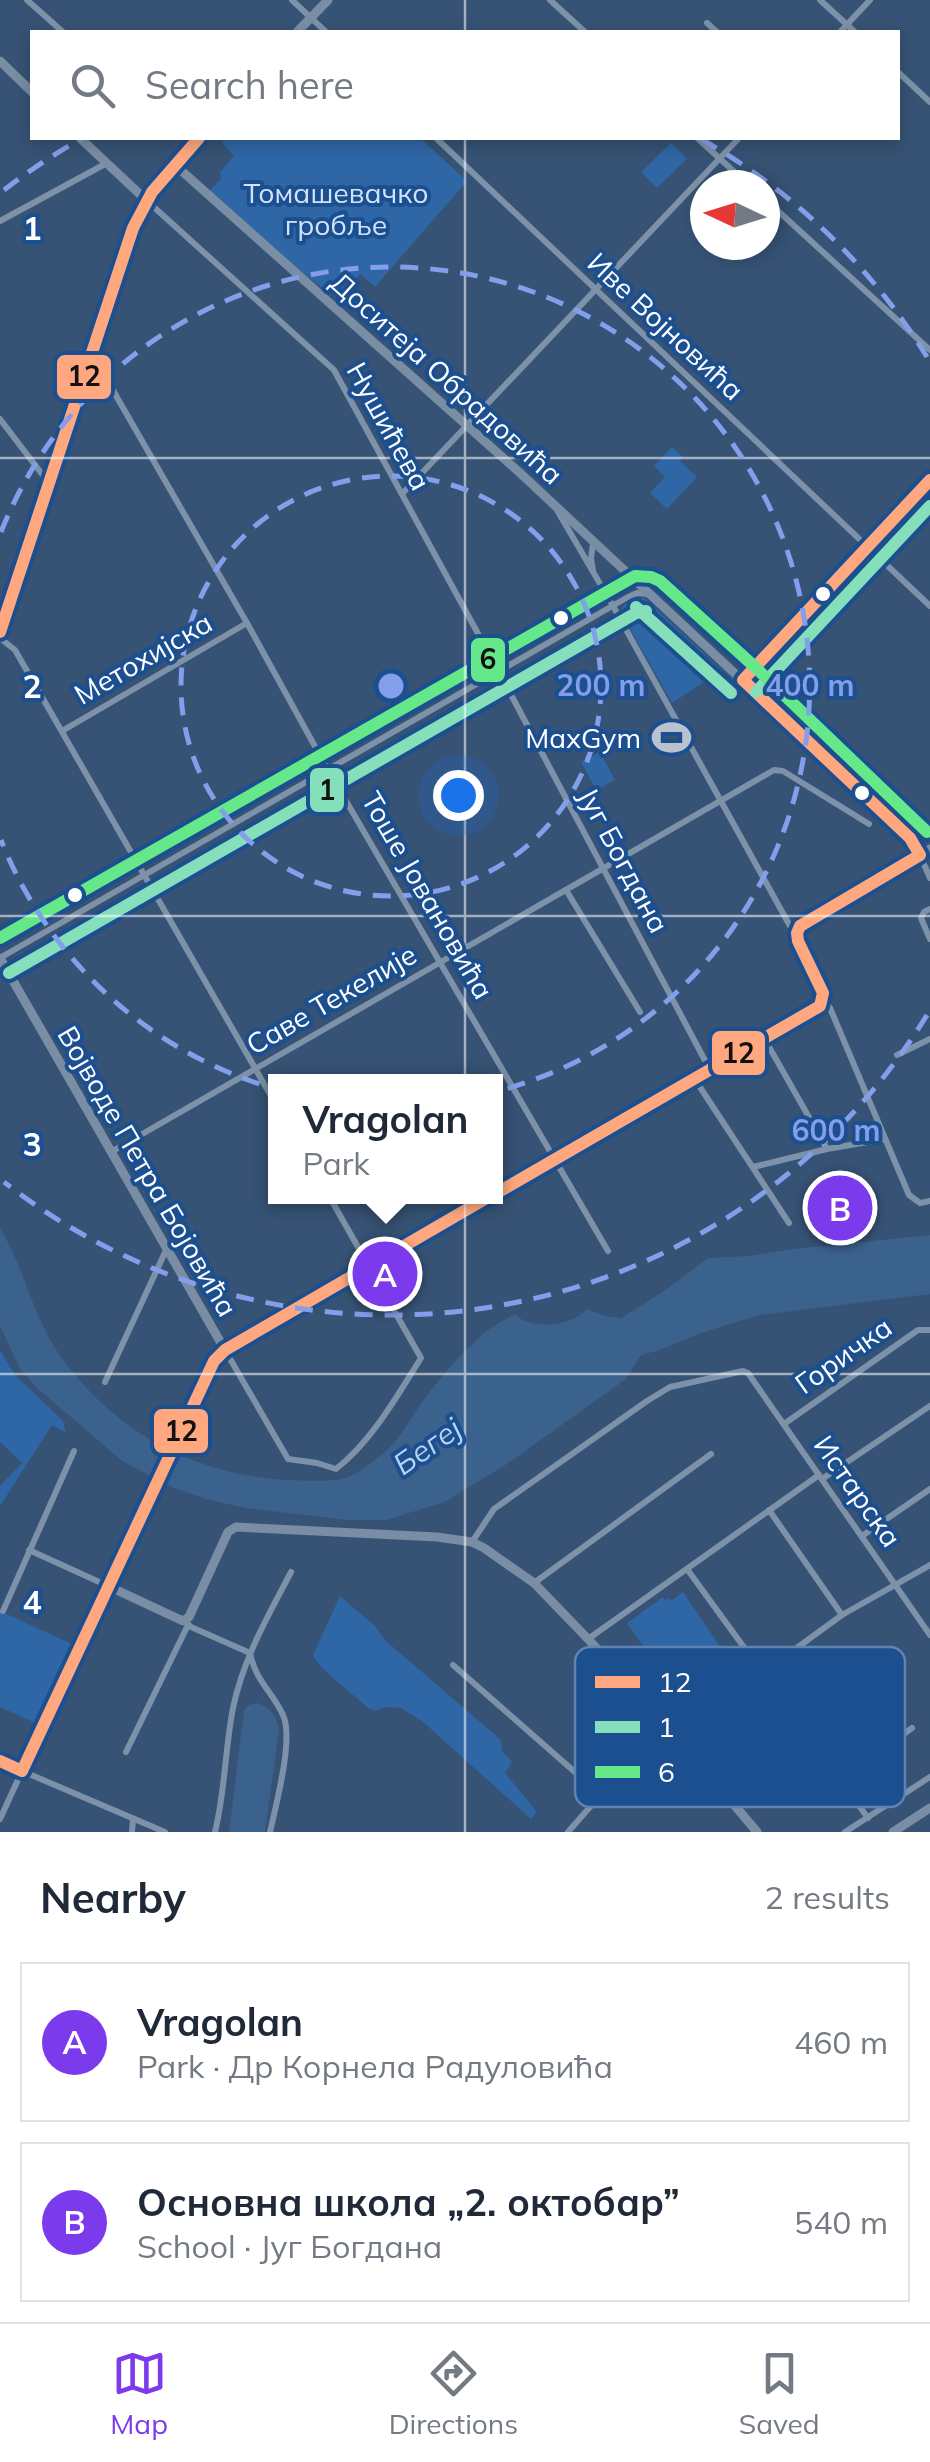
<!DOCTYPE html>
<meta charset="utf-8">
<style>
body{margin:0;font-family:Mulish,sans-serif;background:#f6f6f7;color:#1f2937}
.compass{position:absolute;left:690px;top:170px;width:90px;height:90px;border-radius:50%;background:#fff;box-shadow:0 5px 15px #0003;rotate:274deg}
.you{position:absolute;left:458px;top:795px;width:35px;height:35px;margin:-25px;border:8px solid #fff;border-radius:50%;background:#1a73e8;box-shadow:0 0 0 15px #1a73e833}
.badge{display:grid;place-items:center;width:65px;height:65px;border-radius:50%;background:#7c3aed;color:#fff;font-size:32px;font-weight:700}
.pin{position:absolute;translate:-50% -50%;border:5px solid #fff;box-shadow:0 2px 10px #0006}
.popup{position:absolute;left:268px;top:1074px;width:235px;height:130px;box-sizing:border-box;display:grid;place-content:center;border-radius:0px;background:#fff;filter:drop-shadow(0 2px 8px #0005);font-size:32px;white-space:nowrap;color:#747a83}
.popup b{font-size:38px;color:#1f2937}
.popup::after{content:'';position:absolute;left:50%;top:100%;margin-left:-20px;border:20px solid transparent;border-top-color:#fff}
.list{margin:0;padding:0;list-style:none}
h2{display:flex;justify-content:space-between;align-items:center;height:130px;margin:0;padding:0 40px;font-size:42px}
h2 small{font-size:32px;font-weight:400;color:#747a83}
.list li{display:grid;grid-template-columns:65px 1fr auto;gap:30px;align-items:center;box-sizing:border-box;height:160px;margin:0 20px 20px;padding:0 20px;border:2px solid #e0e1e3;border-radius:0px}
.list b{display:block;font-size:38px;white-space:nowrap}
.list p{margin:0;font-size:32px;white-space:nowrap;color:#747a83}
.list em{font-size:32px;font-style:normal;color:#747a83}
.icon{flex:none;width:55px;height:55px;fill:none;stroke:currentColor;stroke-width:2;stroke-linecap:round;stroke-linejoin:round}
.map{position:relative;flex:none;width:930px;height:1832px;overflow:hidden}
.search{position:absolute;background:#fff;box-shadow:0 5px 15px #0003;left:30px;right:30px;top:30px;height:110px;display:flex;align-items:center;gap:25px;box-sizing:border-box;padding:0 35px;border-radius:0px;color:#747a83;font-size:38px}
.sheet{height:490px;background:#fff}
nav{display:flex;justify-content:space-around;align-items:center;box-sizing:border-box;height:140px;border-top:2px solid #e0e1e3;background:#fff;font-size:28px;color:#747a83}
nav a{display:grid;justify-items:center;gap:5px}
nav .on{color:#7c3aed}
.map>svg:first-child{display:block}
.green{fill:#2f66a5}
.water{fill:#3b618d}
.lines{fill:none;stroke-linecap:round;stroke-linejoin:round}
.street{stroke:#7d92a8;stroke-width:6}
.secondary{stroke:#798da4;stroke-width:9}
.bus-1-casing{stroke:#1b4f8f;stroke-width:20}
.bus-2-casing{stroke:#1b4f8f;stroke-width:20}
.bus-3-casing{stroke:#1b4f8f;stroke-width:20}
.bus-1{stroke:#ffa880;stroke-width:12}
.bus-2{stroke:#85dfbb;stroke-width:12}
.bus-3{stroke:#64e88a;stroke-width:12}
.grid{fill:none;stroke:#fff;stroke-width:2.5;stroke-opacity:0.55}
.ring{fill:none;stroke:#839eea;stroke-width:5;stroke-dasharray:18 12}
.bus-dot{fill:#fff;stroke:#1b4f8f;stroke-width:4}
.labels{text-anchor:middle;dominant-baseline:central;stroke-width:8;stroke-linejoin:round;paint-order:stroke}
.park-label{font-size:28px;fill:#cfe3fa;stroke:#1b4f8f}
.street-label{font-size:28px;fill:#fff;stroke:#1b4f8f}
.poi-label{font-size:28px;fill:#fff;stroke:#1b4f8f;text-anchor:end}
.water-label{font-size:30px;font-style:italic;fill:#b5d3f5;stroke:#1b4f8f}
.key{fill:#1b4f8f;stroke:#5f84b1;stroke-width:2.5}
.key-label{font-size:28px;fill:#fff}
.grid-label{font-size:32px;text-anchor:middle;font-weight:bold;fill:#fff;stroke:#1b4f8f;stroke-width:8;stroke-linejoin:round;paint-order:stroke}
.centre{fill:#839eea;stroke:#1b4f8f;stroke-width:5}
.ring-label{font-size:30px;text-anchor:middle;font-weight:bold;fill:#839eea;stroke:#1b4f8f;stroke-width:8;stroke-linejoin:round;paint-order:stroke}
.line-badge{stroke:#1b4f8f;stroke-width:4}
.pale-badge-label{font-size:28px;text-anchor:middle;font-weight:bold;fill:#111}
</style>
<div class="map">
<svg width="930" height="1832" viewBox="0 0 930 1832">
<rect width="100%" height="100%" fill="#365274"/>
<g class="green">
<polygon points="226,138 420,138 467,181 375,287 360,274 338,299 301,272 209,191 221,179 220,172 234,156 221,142"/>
<polygon points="671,143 687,159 657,188 641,172"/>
<polygon points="672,447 683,457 680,461 697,477 667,509 650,493 665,477 654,466"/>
<polygon points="634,598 644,598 722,670 672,703 620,611 623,606"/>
<polygon points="600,752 615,780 596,790 581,762"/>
<polygon points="0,1350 15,1375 63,1421 66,1433 52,1425 0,1506 0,1486 22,1463 0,1442"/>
<polygon points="683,1592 732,1664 724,1671 728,1677 693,1702 688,1696 691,1693 679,1677 677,1678 656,1649 649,1654 627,1623 663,1597 665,1600 668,1598 671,1601"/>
<path d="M340,1596L375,1626L386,1641L501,1740L502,1751L512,1762L505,1773L537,1812L531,1819L422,1721L401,1708L385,1707L375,1711L368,1708C355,1695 318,1669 313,1655Z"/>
<polygon points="0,1611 72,1644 35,1723 0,1707"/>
</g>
<g class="water">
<path d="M0,1228C25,1269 33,1319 62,1358C115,1432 197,1476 288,1480C303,1480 336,1483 348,1477C360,1472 376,1459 386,1451C400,1438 411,1418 422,1402C440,1378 460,1354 483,1334C492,1326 504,1320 515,1314C530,1331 573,1326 587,1309L605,1316L621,1318L667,1289L708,1258L748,1256L794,1249L930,1235V1294L759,1315L698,1334L660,1350L641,1355L626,1379L507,1464L445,1502L386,1520H347L245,1508L206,1499L174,1488L122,1461L37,1388L20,1369L0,1326Z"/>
<path d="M258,1703C270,1708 277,1716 279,1730L265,1832H229L244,1710L248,1705Z"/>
</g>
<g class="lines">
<g class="street">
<polyline points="27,0 63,32"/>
<polyline points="292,0 326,32"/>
<polyline points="550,0 585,32"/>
<polyline points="820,0 855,32"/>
<polyline points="707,23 717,32"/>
<polyline points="840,32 870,0"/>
<polyline points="898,72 930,102"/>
<polyline points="436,138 930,606"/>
<polyline points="697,138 749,185"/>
<polyline points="765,199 930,350"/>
<polyline points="146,200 334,370 499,672 710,1070"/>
<polyline points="0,221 107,163"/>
<polyline points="92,354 247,623 328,770 608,1251"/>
<polyline points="0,419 48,482"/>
<polyline points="402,494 739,138"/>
<polyline points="557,510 613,606 790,926 797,933"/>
<polyline points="593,543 591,559 593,570"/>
<polyline points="0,638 15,650 275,1103"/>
<polyline points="743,680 930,480"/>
<polyline points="62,731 247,623"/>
<polyline points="920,855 930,878"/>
<polyline points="566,890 640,1012"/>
<polyline points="930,909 924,912 921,918 930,939"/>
<polyline points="0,958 628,597 637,593 647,594"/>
<polyline points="823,1000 830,1008 909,1195 920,1203 930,1201"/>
<polyline points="764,1038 827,1149"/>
<polyline points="897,1055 930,1039"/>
<polyline points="694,1078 789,1223"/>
<polyline points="111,1152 774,770 783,771 869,824"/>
<polyline points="753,1167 827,1149 885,1139"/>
<path d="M225,1350L288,1459L317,1463L336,1469C372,1441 397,1396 421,1358L329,1196"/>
<polyline points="105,1382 167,1248"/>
<polyline points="784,1424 918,1330 930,1330"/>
<polyline points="822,1479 930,1406"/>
<polyline points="769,1510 842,1615"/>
<polyline points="862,1536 930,1489"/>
<polyline points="472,1542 494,1509 647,1401 670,1387 743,1371 748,1373 930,1635"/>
<polyline points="29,1550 108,1586"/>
<polyline points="687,1569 868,1818"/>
<polyline points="534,1583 711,1454"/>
<polyline points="3,1611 74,1451"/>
<path d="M185,1621L191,1627L250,1653C256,1682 272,1691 283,1715C294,1738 276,1805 270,1832"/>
<polyline points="588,1639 819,1475"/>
<polyline points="453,1665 601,1795"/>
<polyline points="126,1752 188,1625"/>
<polyline points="840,1780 912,1728"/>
<polyline points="0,1819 22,1771 165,1832"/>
<polyline points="132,1832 133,1819"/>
<path d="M215,1832C225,1792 225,1749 233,1708C243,1659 268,1616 291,1572"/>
<polyline points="568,1832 612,1782 842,1615 930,1565"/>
<polyline points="845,1832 930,1777"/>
</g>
<g class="secondary">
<polyline points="297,32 328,0"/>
<polyline points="0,61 32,92"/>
<polyline points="80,138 146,200"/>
<polyline points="175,165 519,472 878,807 910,838 920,855"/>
<polyline points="0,632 133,228 152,192 199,138"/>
<polyline points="0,958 225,1350"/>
<polyline points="495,1194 820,1006 823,1000 823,993 798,941 797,933 800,926 930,849"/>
<polyline points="108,1586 183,1621 189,1617 228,1532 236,1527 437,1537 472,1542 484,1548 534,1583 588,1639 652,1707 757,1832"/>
<polyline points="0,1761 22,1771 214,1361 225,1350 491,1196"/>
<polyline points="893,1832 930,1808"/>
</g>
<defs>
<g id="bus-1">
<polyline points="0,632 133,228 152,192 199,138"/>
<polyline points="495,1194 820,1006 823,993 798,941 797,933 800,926 920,855 910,838 743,680 930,480"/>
<polyline points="0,1761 22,1771 214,1361 225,1350 490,1196"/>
</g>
<g id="bus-2">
<polyline points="636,607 731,693"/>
<polyline points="756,692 930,506"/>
<polyline points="9,973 636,613 646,611"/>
</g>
<polyline id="bus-3" points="0,938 635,576 651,577 660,581 755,667 927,832"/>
</defs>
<use href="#bus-1" class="bus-1-casing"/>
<use href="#bus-2" class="bus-2-casing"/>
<use href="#bus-3" class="bus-3-casing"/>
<use href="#bus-1" class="bus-1"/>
<use href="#bus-2" class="bus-2"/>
<use href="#bus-3" class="bus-3"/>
</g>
<path class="grid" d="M465,0V32M465,138V1832M0,458H930M0,916H930M0,1374H930"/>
<g class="ring">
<circle cx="391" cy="686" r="210"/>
<path d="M1 532A419 419 0 1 1 1 840"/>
<path d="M927 1015A629 629 0 0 1 4 1182M4 190A629 629 0 0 1 81 139M701 139A629 629 0 0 1 927 357"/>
</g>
<defs>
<symbol id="stadium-bare" viewBox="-9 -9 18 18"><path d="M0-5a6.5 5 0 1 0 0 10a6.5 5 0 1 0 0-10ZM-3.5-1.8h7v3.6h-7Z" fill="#b9c2ce" stroke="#1b4f8f" stroke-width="2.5" paint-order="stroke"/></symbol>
</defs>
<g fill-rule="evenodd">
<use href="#stadium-bare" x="644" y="710" width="55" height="55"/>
</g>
<g class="bus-dot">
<circle cx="823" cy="594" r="9"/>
<circle cx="561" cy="618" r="9"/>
<circle cx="862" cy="793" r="9"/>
<circle cx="75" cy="895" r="9"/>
</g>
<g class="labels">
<g class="park-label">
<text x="336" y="192">Томашевачко<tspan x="336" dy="32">гробље</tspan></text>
</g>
<g class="street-label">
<text transform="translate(666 326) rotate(43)">Иве Војновића</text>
<text transform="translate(447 378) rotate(42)">Доситеја Обрадовића</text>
<text transform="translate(389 426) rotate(61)">Нушићева</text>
<text transform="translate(143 658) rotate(-30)">Метохијска</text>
<text transform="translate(624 860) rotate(62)">Југ Богдана</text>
<text transform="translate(428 895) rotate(60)">Тоше Јовановића</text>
<text transform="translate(331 999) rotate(-30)">Саве Текелије</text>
<text transform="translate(148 1171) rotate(60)">Војводе Петра Бојовића</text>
<text transform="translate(843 1355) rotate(-35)">Горичка</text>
<text transform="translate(858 1491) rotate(55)">Истарска</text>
</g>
<g class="poi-label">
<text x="641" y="737">MaxGym</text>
</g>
<g class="water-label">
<text transform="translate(427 1446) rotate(-35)">Бегеј</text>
</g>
</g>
<rect x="575" y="1647" width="330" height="160" rx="15" class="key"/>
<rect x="595" y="1676" width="45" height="12" fill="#ffa880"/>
<rect x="595" y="1721" width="45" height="12" fill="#85dfbb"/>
<rect x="595" y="1766" width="45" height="12" fill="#64e88a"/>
<g class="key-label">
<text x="658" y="1692">12</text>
<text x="658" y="1737">1</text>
<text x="658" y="1782">6</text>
</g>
<g class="grid-label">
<text x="32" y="240">1</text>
<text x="32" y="698">2</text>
<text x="32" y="1156">3</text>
<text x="32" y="1614">4</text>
</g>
<circle cx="391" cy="686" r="15" class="centre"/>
<g class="ring-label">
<text x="601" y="696">200 m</text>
<text x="810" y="696">400 m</text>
<text x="836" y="1141">600 m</text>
</g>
<g class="line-badge">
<rect x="55" y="353" width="58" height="48" rx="10" fill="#ffa880"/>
<rect x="469" y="636" width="38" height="48" rx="10" fill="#64e88a"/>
<rect x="308" y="766" width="38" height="48" rx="10" fill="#85dfbb"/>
<rect x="710" y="1029" width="57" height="48" rx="10" fill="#ffa880"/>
<rect x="152" y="1407" width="58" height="48" rx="10" fill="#ffa880"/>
</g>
<g class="pale-badge-label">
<text x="84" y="386">12</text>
<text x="488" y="669">6</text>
<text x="327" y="800">1</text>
<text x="738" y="1063">12</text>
<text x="181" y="1441">12</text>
</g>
</svg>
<svg class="compass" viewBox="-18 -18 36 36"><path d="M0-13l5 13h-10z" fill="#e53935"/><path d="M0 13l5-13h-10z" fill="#747a83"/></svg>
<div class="you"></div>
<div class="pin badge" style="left:385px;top:1274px">A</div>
<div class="popup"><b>Vragolan</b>Park</div>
<div class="pin badge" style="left:840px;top:1208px">B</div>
<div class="search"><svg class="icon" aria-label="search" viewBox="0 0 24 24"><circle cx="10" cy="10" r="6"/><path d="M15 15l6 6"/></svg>Search here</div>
</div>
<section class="sheet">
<h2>Nearby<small>2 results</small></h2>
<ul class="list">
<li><span class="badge">A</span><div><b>Vragolan</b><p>Park · Др Корнела Радуловића</p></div><em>460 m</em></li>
<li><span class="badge">B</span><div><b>Основна школа „2. октобар”</b><p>School · Југ Богдана</p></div><em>540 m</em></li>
</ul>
</section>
<nav>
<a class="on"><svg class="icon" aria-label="map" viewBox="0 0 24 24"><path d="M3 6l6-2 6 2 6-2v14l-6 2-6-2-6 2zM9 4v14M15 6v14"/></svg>Map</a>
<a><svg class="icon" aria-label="directions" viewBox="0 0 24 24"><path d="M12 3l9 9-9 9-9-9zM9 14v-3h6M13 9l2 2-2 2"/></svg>Directions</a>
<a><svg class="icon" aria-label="saved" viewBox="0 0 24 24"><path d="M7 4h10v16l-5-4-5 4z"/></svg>Saved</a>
</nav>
